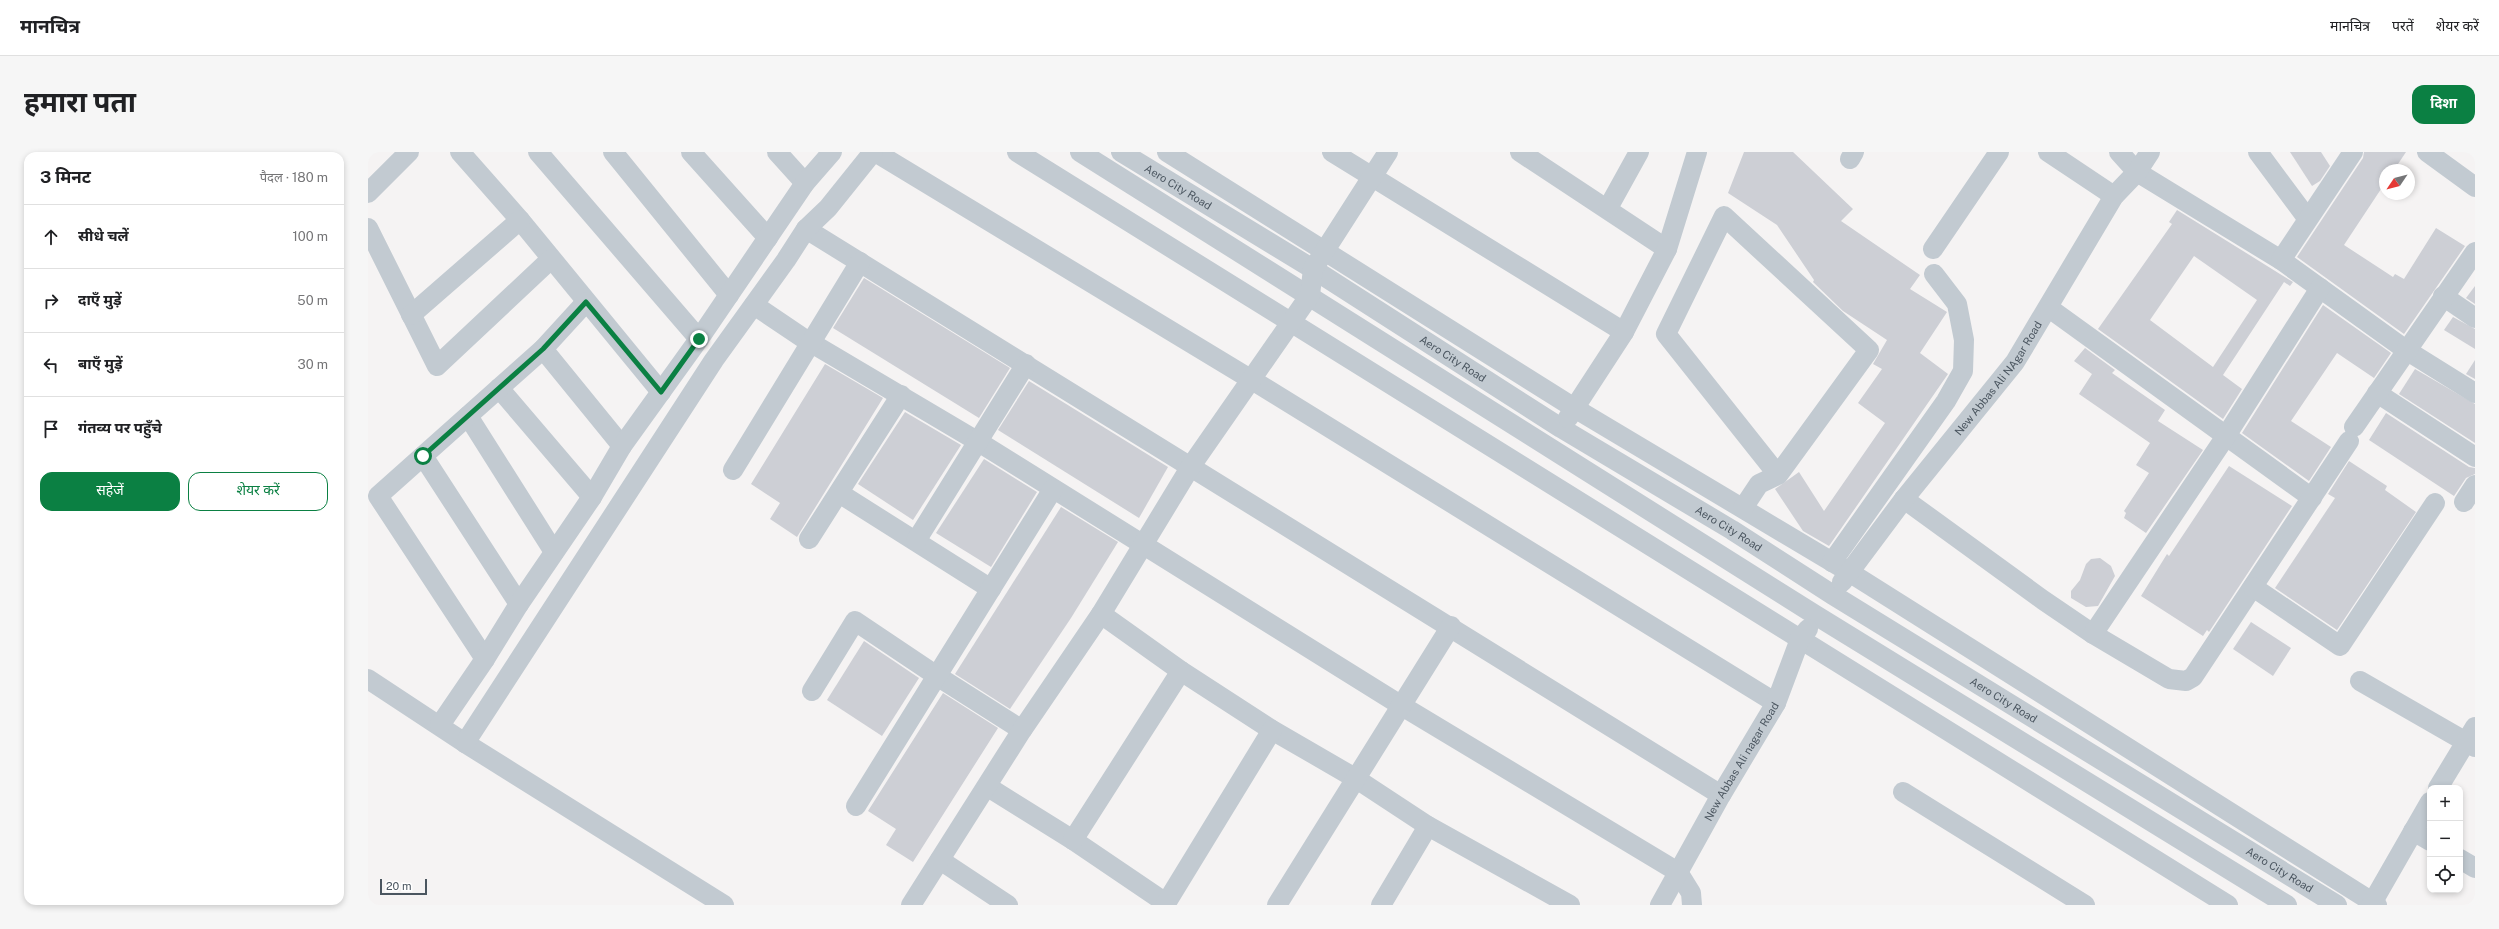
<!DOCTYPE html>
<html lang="hi">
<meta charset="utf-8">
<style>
body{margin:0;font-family:"Public Sans","Noto Sans Devanagari",sans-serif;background:#f6f6f6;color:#202124}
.controls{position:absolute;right:12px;bottom:12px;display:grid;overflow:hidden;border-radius:8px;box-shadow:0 2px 6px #0003}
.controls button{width:36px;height:36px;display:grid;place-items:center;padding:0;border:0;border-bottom:1px solid #e0e0e0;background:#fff;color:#202124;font:20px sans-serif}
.compass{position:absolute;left:2011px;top:12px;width:36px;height:36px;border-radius:50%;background:#fff;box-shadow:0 2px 6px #0003;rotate:235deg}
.scale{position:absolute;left:12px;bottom:10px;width:47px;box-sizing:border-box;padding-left:4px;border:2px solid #4b5660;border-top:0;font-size:11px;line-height:14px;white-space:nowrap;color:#4b5660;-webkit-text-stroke:3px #fff;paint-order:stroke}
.stop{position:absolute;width:12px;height:12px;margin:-9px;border:3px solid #0b8043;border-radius:50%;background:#fff}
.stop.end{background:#0b8043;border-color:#fff;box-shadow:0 1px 4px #0008}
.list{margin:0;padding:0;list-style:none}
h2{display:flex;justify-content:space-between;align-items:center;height:52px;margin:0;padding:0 16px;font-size:17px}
h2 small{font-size:13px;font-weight:400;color:#757577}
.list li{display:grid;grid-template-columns:26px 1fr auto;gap:12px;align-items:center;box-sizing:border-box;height:64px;padding:0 16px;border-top:1px solid #e0e0e0}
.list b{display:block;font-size:15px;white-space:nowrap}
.list em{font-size:13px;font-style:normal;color:#757577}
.actions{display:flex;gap:8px;padding:12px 16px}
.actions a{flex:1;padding:9px 0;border:1px solid #0b8043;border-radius:12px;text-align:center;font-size:14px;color:#0b8043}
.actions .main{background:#0b8043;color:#fff}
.icon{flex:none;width:22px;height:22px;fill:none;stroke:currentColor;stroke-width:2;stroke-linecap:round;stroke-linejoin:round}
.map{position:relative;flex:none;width:2107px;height:753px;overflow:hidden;border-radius:12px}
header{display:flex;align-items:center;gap:24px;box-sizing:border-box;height:56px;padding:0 20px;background:#fff;border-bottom:1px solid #e0e0e0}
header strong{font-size:19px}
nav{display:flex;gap:22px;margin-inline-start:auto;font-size:14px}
.intro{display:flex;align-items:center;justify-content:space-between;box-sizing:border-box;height:96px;padding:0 24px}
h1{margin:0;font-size:28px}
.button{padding:10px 18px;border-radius:12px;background:#0b8043;color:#fff;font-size:14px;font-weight:700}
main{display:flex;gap:24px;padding:0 24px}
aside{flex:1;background:#fff;border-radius:12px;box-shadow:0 2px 6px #0003}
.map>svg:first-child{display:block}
.building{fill:#cdcfd5;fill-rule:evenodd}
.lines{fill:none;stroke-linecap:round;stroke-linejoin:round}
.minor{stroke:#c2cad1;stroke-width:20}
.route{stroke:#0b8043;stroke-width:5}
.labels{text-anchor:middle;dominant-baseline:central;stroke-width:3;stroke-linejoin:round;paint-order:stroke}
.street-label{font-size:11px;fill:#4b5660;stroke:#fff}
</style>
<header>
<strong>मानचित्र</strong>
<nav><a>मानचित्र</a><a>परतें</a><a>शेयर करें</a></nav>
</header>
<div class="intro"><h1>हमारा पता</h1><a class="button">दिशा</a></div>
<main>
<aside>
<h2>3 मिनट<small>पैदल · 180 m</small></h2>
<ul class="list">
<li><svg class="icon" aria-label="ahead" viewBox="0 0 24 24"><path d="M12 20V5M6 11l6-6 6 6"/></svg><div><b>सीधे चलें</b></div><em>100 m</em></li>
<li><svg class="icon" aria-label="right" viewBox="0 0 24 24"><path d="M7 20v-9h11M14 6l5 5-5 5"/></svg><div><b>दाएँ मुड़ें</b></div><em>50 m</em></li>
<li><svg class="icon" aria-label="left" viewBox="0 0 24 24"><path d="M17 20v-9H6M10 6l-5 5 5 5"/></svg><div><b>बाएँ मुड़ें</b></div><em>30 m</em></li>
<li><svg class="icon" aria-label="arrive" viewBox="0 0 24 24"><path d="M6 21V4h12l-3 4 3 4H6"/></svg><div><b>गंतव्य पर पहुँचे</b></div></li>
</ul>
<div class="actions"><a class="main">सहेजें</a><a>शेयर करें</a></div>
</aside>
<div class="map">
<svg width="2107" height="753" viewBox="0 0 2107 753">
<rect width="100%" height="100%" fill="#f5f3f3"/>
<g class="building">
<polygon points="1376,0 1425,0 1485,57 1473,69 1552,123 1542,137 1579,160 1552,201 1580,222 1461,394 1435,379 1407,337 1431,320 1456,359 1517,271 1490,251 1514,217 1505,212 1519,188 1475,159 1445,130 1446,128 1409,73 1360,41"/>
<polygon points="1922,0 1953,0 1962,14 1952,29 1944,34"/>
<polygon points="1996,0 2038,0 2026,18 2017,18 2017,31 1976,93 2025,125 2027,122 2036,127 2068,76 2097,94 2036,182 1929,105 1995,6"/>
<path d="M1809,58L1925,130L1922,134L1916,130L1855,223L1874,237L1855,267L1730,177L1804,72L1801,70ZM1826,104L1889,148L1845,215L1782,168Z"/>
<polygon points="496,126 642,216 611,266 465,176"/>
<polygon points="2107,134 2107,152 2098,146"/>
<polygon points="1955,153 2023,201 2006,226 1969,201 1923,269 1963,295 1941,329 1874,281"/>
<polygon points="2085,165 2107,177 2107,197 2076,178"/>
<polygon points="1717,196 1747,218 1744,221 1797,258 1790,269 1835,298 1778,381 1756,366 1758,361 1756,359 1781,321 1768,313 1782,291 1711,242 1724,222 1706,209"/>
<polygon points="2107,208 2107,227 2098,222"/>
<polygon points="457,212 515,246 429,385 402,367 412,351 383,332"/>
<polygon points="2047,217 2107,252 2107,291 2031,242"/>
<polygon points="661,229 800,315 771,366 630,278"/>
<polygon points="537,260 593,293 545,368 490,332"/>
<polygon points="2018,261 2101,315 2107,316 2107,322 2098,326 2086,344 2001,288"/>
<polygon points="616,307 669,340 623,415 568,381"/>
<polygon points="1981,309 2019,334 2017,338 2048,360 1969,478 1907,436 1967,346 1960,342"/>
<polygon points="1861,314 1924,354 1841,480 1839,478 1835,484 1773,444 1799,402 1801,404"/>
<polygon points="693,355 750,390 703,466 642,557 587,522"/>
<polygon points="1732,406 1743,414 1747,424 1730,454 1718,455 1703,446 1703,439 1712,428 1718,412 1723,407"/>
<polygon points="1883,470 1923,496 1905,524 1865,497"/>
<polygon points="496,489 551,526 514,584 459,548"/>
<polygon points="575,541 630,576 545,710 518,693 528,677 500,659"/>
</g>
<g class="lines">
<g class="minor">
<polyline points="92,0 152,68 293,240"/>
<polyline points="170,0 331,187"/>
<polyline points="245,0 361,143"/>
<polyline points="323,0 400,86"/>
<polyline points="409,0 437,31"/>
<polyline points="507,0 884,228 1408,551"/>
<polyline points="649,0 1860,753"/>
<polyline points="712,0 1449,464 1919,753"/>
<path id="s1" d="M753,0L945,117L1193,276L1364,378L1465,443L1969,753"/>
<polyline points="799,0 1208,257 1481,420 2009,753"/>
<polyline points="964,0 1256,180"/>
<polyline points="1152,0 1299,97"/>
<polyline points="1680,0 1746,44"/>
<polyline points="1751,0 1769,20 1913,108 2038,198 2107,241"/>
<polyline points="1890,0 1939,66"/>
<polyline points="2059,0 2107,35"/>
<polyline points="1482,7 1486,0"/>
<polyline points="0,41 41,0"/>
<polyline points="1240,56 1271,0"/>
<polyline points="0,76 69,214 183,107"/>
<polyline points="438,77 1353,643"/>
<polyline points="1565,97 1631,0"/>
<polyline points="1913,108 1985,0"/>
<polyline points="2075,144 2107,166"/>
<polyline points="386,153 435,186 609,289 1034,554 1310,720 1323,741 1324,753"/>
<polyline points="1681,156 1944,346"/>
<polyline points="43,163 152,68"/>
<polyline points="175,197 254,294"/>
<polyline points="131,236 224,345"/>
<polyline points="2009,241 2107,305"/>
<polyline points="100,264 186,400"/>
<polyline points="1200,266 1256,180 1299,97 1329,0"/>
<polyline points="1986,275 2107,100"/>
<polyline points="55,304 151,452"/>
<polyline points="365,318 492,110"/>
<polyline points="471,341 623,437"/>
<polyline points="1536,347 1675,448 1725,482 1801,527 1818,529 1825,525 1981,289"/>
<polyline points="2096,350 2107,333"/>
<polyline points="1375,356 1391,332 1410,323 1501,198 1356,64 1298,182 1410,323"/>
<polyline points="441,387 533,243"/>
<polyline points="548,389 658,212"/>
<polyline points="1464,410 1578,249 1595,219 1596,188 1589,152 1566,122"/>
<path id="s2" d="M1474,430L1536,347L1647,210L1746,44L1769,20L1782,0"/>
<polyline points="1885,435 1972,494 2067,351"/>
<polyline points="733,462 813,519 904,578 987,626 1060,674 1202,753"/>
<polyline points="1725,482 1858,284 1952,136"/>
<polyline points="117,507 10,344 175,197 218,150"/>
<polyline points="0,527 97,591 356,753"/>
<polyline points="1992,529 2107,595"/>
<polyline points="444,539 487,469 569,524 654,578"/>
<polyline points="72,573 117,507 151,452 224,345 254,294 331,187 437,31 464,0"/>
<polyline points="97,591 346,208 418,108 438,77 460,56 505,0"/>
<polyline points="620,635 705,688 798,751"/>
<polyline points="2070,636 2107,575"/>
<polyline points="1535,640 1717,753"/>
<polyline points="488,654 685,337"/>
<polyline points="2045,679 2062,689"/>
<polyline points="705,688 813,519"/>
<polyline points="2092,707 2107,716"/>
<polyline points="572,708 640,753"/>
<polyline points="543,753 654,578 733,462 823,314 942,143 945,117 1020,0"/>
<polyline points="797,753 904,578"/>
<polyline points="909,753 1083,474"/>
<polyline points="1013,753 1060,674"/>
<path id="s3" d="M1292,753L1353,643L1408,551L1432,487L1440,477"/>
<polyline points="2003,753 2062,650"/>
</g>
</g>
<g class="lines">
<polyline class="route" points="55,304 175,197 218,150 293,240 331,187"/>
</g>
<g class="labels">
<g class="street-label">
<text stroke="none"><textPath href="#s1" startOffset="67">Aero City Road</textPath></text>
<text stroke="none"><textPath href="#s1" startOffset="391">Aero City Road</textPath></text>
<text stroke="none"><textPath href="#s2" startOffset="257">New Abbas Ali NAgar Road</textPath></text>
<text stroke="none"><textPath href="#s1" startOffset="715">Aero City Road</textPath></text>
<text stroke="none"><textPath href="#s1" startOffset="1039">Aero City Road</textPath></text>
<text stroke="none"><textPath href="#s3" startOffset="165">New Abbas Ali nagar Road</textPath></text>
<text stroke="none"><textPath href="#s1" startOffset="1363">Aero City Road</textPath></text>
</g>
</g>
</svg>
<div class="controls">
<button>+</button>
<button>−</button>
<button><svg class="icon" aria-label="locate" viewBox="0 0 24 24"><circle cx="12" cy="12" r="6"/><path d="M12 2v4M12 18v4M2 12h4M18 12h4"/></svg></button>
</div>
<svg class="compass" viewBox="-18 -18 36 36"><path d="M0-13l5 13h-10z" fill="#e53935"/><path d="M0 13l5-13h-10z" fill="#757577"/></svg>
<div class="scale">20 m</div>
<div class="stop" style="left:55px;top:304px"></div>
<div class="stop end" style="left:331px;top:187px"></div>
</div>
</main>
